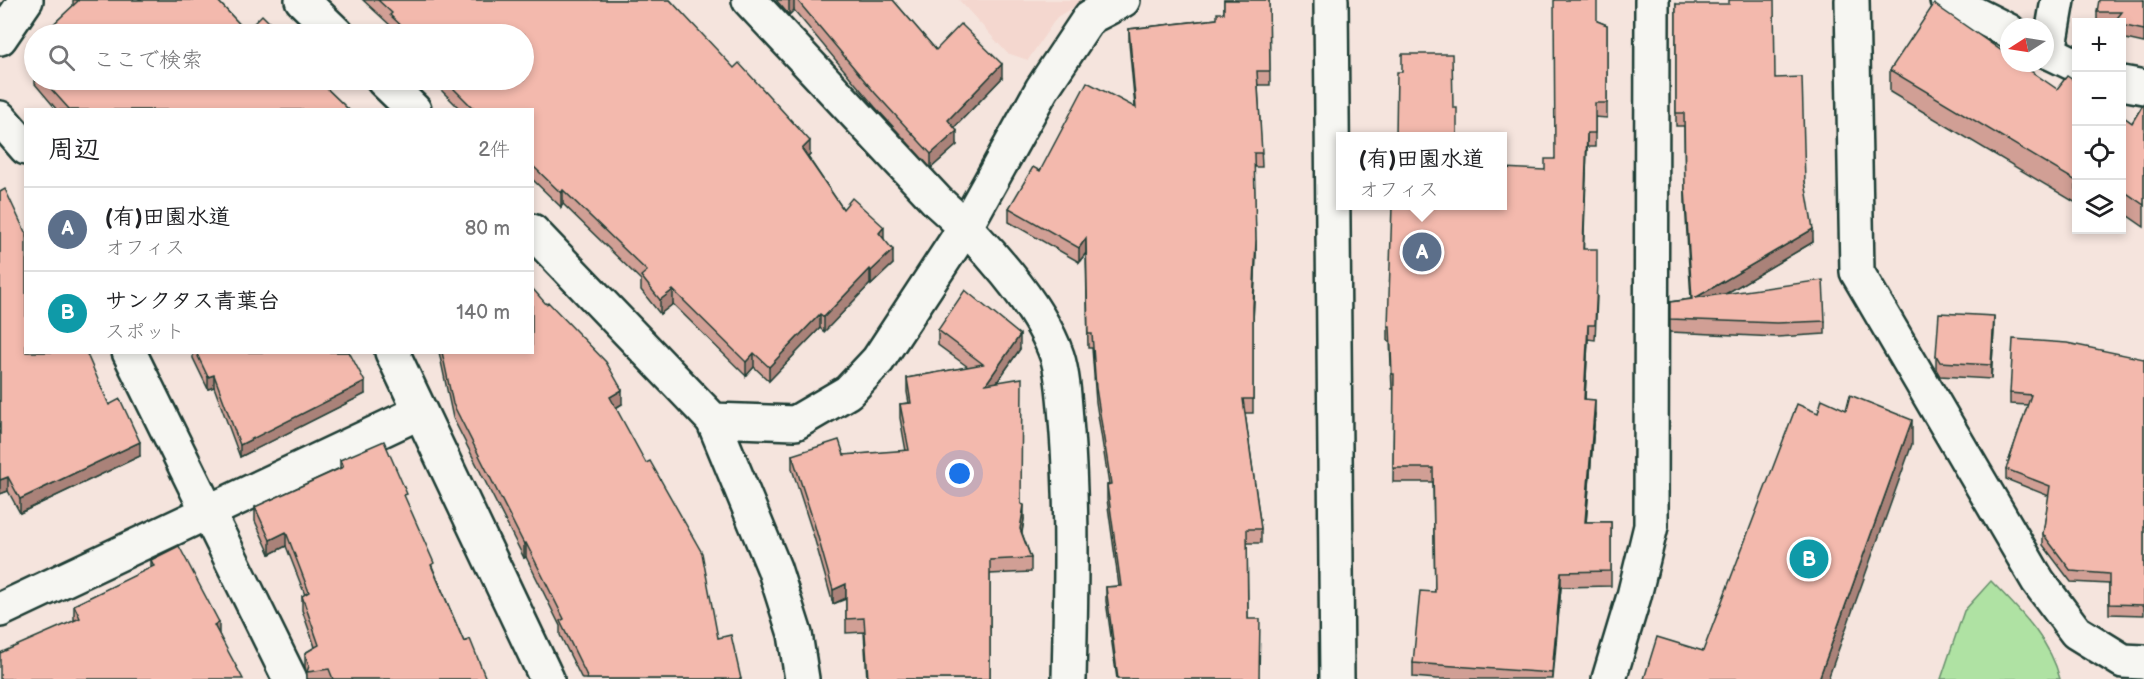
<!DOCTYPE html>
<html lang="ja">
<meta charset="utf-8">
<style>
body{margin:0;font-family:"Balsamiq Sans","Klee One",sans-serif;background:#f2f2f2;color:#202124}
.controls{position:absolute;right:18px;top:18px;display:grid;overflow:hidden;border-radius:0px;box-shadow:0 3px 9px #0003}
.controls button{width:54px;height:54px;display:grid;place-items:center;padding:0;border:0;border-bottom:2px solid #e0e0e0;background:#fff;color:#202124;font:30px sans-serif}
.compass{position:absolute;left:2000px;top:18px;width:54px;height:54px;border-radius:50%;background:#fff;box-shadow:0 3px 9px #0003;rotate:258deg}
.you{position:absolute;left:960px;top:474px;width:21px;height:21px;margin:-15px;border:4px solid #fff;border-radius:50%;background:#1a73e8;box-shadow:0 0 0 9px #1a73e833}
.badge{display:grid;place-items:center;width:39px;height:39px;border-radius:50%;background:#1f3d34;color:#fff;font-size:20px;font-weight:700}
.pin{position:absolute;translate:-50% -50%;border:3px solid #fff;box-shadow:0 2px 6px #0006}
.popup{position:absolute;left:1336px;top:132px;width:171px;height:78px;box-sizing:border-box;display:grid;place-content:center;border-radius:0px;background:#fff;filter:drop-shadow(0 2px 4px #0005);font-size:20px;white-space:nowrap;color:#757577}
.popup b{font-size:22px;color:#202124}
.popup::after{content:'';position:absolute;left:50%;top:100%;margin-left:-12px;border:12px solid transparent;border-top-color:#fff}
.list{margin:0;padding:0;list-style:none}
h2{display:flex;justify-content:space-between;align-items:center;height:78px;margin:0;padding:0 24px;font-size:26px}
h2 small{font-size:20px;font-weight:400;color:#757577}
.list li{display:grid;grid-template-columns:39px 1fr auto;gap:18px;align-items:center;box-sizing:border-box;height:84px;padding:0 24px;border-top:2px solid #e0e0e0}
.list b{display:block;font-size:22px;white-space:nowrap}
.list p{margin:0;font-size:20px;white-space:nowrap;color:#757577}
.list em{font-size:20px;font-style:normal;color:#757577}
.icon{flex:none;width:33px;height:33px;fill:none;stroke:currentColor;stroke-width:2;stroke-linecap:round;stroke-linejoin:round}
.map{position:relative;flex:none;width:2144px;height:679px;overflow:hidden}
.search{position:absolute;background:#fff;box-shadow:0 3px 9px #0003;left:24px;top:24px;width:510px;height:66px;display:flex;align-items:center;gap:15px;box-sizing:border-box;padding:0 21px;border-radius:33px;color:#757577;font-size:22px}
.panel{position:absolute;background:#fff;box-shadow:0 3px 9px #0003;left:24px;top:108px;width:510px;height:246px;border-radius:0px}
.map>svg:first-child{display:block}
.built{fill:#f4d7cf}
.green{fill:#afe2a3;stroke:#67906c;stroke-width:1.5}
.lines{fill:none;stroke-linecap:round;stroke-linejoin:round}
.minor-casing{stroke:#1f3d34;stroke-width:38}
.minor{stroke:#f6f6f2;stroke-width:33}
.wall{fill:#d19f95;stroke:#1f3d34;stroke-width:1.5}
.shaded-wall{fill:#aa8279;stroke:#1f3d34;stroke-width:1.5}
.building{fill:#f3b9ad;stroke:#1f3d34;stroke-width:1.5}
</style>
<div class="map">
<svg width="2144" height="679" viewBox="0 0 2144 679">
<rect width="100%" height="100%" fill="#f5e4dd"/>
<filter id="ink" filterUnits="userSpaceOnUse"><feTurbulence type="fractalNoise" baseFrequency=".0167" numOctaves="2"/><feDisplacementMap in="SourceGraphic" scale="12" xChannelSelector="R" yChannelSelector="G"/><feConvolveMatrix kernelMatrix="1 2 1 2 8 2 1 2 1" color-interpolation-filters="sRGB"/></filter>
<g filter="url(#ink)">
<polygon class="built" points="959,0 1085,0 1057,17 1028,60 1007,53"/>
<path class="green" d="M1991,581C2019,610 2050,639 2060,679H1941L1964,611Z"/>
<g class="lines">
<defs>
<g id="minor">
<polyline points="302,0 337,34"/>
<path d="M749,0L938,202C980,239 1039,303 1057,356C1064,377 1065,410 1067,433C1073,514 1071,597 1069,679"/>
<polyline points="1331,0 1337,679"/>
<polyline points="1852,0 1857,272 2038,581 2076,632 2123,661 2144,662"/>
<polyline points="1947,0 2009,31"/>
<polyline points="0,38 26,0"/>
<polyline points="2045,50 2076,65"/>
<polyline points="2049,52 2058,0"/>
<polyline points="383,80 414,110"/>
<polyline points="2122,83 2144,87"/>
<polyline points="0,118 26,148"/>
<polyline points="532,231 713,420 795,423 848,392 878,360 966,226 1042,89 1090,17 1123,0"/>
<polyline points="129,352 290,679"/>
<polyline points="392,352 547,679"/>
<polyline points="713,420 774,568 795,634 802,679"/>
<polyline points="0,610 420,412"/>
<polyline points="1609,679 1634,596 1651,526 1652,0"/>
</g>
</defs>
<use href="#minor" class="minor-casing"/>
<use href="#minor" class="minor"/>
</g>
<g class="wall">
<polygon points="73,0 217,0 246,31 281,34 43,34 73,6"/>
<polygon points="363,0 670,0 810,155 808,157 843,209 884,240 893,264 871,285 870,284 824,332 820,328 769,381 754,367 746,376 673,304 660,314 641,290 641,280 563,204 561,207 532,179 532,110 461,110 433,82 431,84 427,80 524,80 524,34 395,34 390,30 390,25"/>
<polygon points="776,0 893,0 936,50 1002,78 954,128 957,145 931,168 875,107 794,10 789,15"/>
<polygon points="1224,0 1269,0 1270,85 1258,85 1262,167 1254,167 1256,254 1253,321 1253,413 1245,413 1261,529 1261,543 1247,543 1248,619 1259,679 1117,679 1106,601 1106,587 1119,586 1107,499 1107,485 1109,485 1096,402 1092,348 1088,348 1086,253 1079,262 1009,222 1009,208 1040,171 1135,107 1129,43 1129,29 1217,19 1224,13"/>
<polygon points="2144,0 2144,43 2121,38 2121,22 2097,22 2097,12"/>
<polygon points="1676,4 1775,78 1805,182 1813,242 1725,294 1825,321 1825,334 1777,337 1670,332 1670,302 1691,299 1685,202 1684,126 1676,126"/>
<polygon points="1597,21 1607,25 1607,118 1595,117 1595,147 1587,147 1583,249 1597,296 1595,340 1588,339 1585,399 1595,414 1586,522 1611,522 1611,586 1561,587 1553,679 1437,679 1413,677 1413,663 1435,592 1433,482 1393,482 1394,389 1392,389 1390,341 1388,341 1388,326 1545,170 1555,159"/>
<polygon points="34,43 34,72 27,64 27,50"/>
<polygon points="1890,70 2057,89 2076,82 2076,203 1890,92"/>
<polygon points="35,80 318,80 349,110 57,110 35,84"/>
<polygon points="2144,103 2144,227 2121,211 2121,115 2132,123"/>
<polygon points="0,192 26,352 109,405 140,456 20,513 8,491 0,494"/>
<polygon points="938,330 1020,349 997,382 1021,504 1024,519 1022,533 1031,558 1031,572 990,574 990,679 867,679 864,632 846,633 846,599 833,604 814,537 792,469 792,455 844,455 906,451 900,418 900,404 909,403 907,392 907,378 968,367 938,345"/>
<polygon points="1994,330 1991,379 1940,376 1936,369 1936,355"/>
<polygon points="193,352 349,352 365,394 240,457 214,387 208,389 193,358"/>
<polygon points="439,352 532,352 622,404 616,408 718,638 741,679 582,679 560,635 560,626 526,557 524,558 453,418"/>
<polygon points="2144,359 2144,615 2109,614 2109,584 2071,582 2043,545 2043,534 2049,496 2006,479 2006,469 2028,405 2010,404 2010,393"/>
<polygon points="340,460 407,503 434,571 464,642 486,679 307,679 307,674 305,667 305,653 315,647 302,610 302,596 305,595 286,546 270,554 255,521 255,507 340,468"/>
<polygon points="151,560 219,635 74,620 74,605 151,568"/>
</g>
<g class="shaded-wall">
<polygon points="789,0 794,0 794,10 789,15"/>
<polygon points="1002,64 1002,78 948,134 948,120"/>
<polygon points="957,131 957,145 931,168 931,154"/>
<polygon points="1587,133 1587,147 1583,263 1583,249"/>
<polygon points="810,141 810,155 802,163 802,149"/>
<polygon points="563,190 563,204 561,207 561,193"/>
<polygon points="884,227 884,241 879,233"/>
<polygon points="1813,229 1813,242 1695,312 1695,298"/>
<polygon points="1086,238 1086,253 1079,262 1079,248"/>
<polygon points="1256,240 1256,254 1253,322 1253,307"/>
<polygon points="893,250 893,264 871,285 871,271"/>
<polygon points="870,269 870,284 824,332 824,317"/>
<polygon points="673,290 673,304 660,314 660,300"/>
<polygon points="820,314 820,328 769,381 769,367"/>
<polygon points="1994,316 1994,330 1991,379 1991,365"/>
<polygon points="1588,325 1588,339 1584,414 1584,399"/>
<polygon points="1020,335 1020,349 986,398 986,384"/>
<polygon points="754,353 754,367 746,376 746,362"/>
<polygon points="214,375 214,387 208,389 208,377"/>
<polygon points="365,382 365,394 240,457 240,445"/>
<polygon points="622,390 622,404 610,411 610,397"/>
<polygon points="1595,400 1595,414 1585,536 1585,522"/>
<polygon points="1912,420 1912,444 1828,679 1819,679"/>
<polygon points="140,442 140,456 20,513 20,499"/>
<polygon points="8,477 8,491 0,494 0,480"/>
<polygon points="1024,505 1024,519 1020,543 1020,529"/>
<polygon points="286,532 286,546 270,554 270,540"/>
<polygon points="526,543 526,557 524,558 524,544"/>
<polygon points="1561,572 1561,587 1552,679 1552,673"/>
<polygon points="846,584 846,598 833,604 833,590"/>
<polygon points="219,622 219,636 214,625"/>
</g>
<g class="building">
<polygon points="77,0 217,0 246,31 262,15 281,34 43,34 78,1"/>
<polygon points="378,0 670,0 734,68 739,63 810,141 802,149 843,209 852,198 884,227 879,233 893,250 871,271 870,269 824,317 820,314 769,367 754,353 746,362 673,290 660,300 641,276 647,271 563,190 561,193 532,165 532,110 475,110 445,80 524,80 524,34 404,34 407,31 390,15 392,13"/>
<polygon points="797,0 893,0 936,50 961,24 1002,64 948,120 957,131 931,154 875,93"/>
<polygon points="1224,0 1269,0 1270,71 1257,71 1262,153 1254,153 1256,240 1253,307 1253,399 1243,399 1261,529 1247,529 1248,619 1260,619 1259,679 1118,679 1106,587 1121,586 1107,485 1111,484 1096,388 1092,334 1088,334 1086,238 1079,248 1009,208 1033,167 1040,171 1087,82 1136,108 1129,29 1217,19 1217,13 1224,13"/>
<polygon points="1554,0 1597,0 1597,21 1607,25 1607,103 1595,103 1595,133 1587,133 1583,249 1597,249 1597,282 1595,325 1588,325 1584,399 1595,400 1585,522 1611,522 1611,571 1561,572 1552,673 1413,663 1420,591 1435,592 1433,468 1393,468 1394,374 1392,374 1390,326 1388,326 1392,206 1503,206 1503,168 1545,170 1545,159 1555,159"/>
<polygon points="1729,0 1774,0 1775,78 1802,77 1805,182 1813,229 1695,298 1823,280 1825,321 1777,323 1670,319 1670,302 1692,299 1685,189 1684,113 1676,113 1676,4 1729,4"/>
<polygon points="2099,0 2144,0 2144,30 2121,25 2121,22 2114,22 2122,12 2097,12"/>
<polygon points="1934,4 2009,56 2009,63 2019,63 2057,89 2067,76 2076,82 2076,181 1890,70"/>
<polygon points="34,43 34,58 27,50"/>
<polygon points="1402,54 1452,54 1453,108 1457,108 1457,136 1396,136 1397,72 1402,72"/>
<polygon points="43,80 318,80 349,110 70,110"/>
<polygon points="2144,103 2144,205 2121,189 2121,115 2132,123"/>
<polygon points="5,189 26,234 26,352 86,352 109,405 120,399 140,442 20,499 8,477 0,480 0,192"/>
<polygon points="532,288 546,304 549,303 606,362 622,390 610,397 646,463 650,461 702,553 718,638 731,635 741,679 587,679 586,674 560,621 564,619 526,543 524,544 453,404 442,352 532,352"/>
<polygon points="965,290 1020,335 986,384 1022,378 1021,504 1024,505 1020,529 1031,558 990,560 990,679 868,679 864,618 846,619 846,584 833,590 814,523 792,455 839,440 844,455 909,450 900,404 911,403 907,378 983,364 938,330"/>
<polygon points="1939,313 1994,316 1991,365 1940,362 1936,355"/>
<polygon points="2013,339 2067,343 2144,359 2144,605 2109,604 2109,574 2071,571 2043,534 2050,486 2006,469 2031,395 2010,393"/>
<polygon points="196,352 349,352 365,382 240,445 214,375 208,377"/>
<polygon points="1850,395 1912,420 1819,679 1644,679 1657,637 1703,651 1797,404 1818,413 1822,399 1846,410"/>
<polygon points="384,441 407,494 404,495 434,563 431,565 464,642 470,639 486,679 333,679 329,669 307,672 309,666 305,653 319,645 302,596 309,592 286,532 270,540 255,507 343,467 340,460"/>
<polygon points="179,546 219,622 214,625 243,679 0,679 0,653 80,618 74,605 154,566 151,560"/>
</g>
</g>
</svg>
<div class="controls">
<button>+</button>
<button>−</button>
<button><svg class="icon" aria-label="locate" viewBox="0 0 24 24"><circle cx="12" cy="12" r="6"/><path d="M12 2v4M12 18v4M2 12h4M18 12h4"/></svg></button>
<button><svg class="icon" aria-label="layers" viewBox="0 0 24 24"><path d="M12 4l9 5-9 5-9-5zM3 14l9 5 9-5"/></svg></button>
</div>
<svg class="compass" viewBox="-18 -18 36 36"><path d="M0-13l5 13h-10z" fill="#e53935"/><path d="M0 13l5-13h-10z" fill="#757577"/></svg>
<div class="you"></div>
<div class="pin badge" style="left:1422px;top:252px;background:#5c6f8a">A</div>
<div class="popup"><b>(有)田園水道</b>オフィス</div>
<div class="pin badge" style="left:1809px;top:559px;background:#0f9aa8">B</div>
<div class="search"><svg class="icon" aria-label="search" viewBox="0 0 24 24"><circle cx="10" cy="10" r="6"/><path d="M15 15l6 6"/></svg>ここで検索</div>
<section class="panel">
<h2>周辺<small>2件</small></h2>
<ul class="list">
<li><span class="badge" style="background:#5c6f8a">A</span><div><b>(有)田園水道</b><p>オフィス</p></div><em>80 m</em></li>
<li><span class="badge" style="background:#0f9aa8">B</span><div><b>サンクタス青葉台</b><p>スポット</p></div><em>140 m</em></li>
</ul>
</section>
</div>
